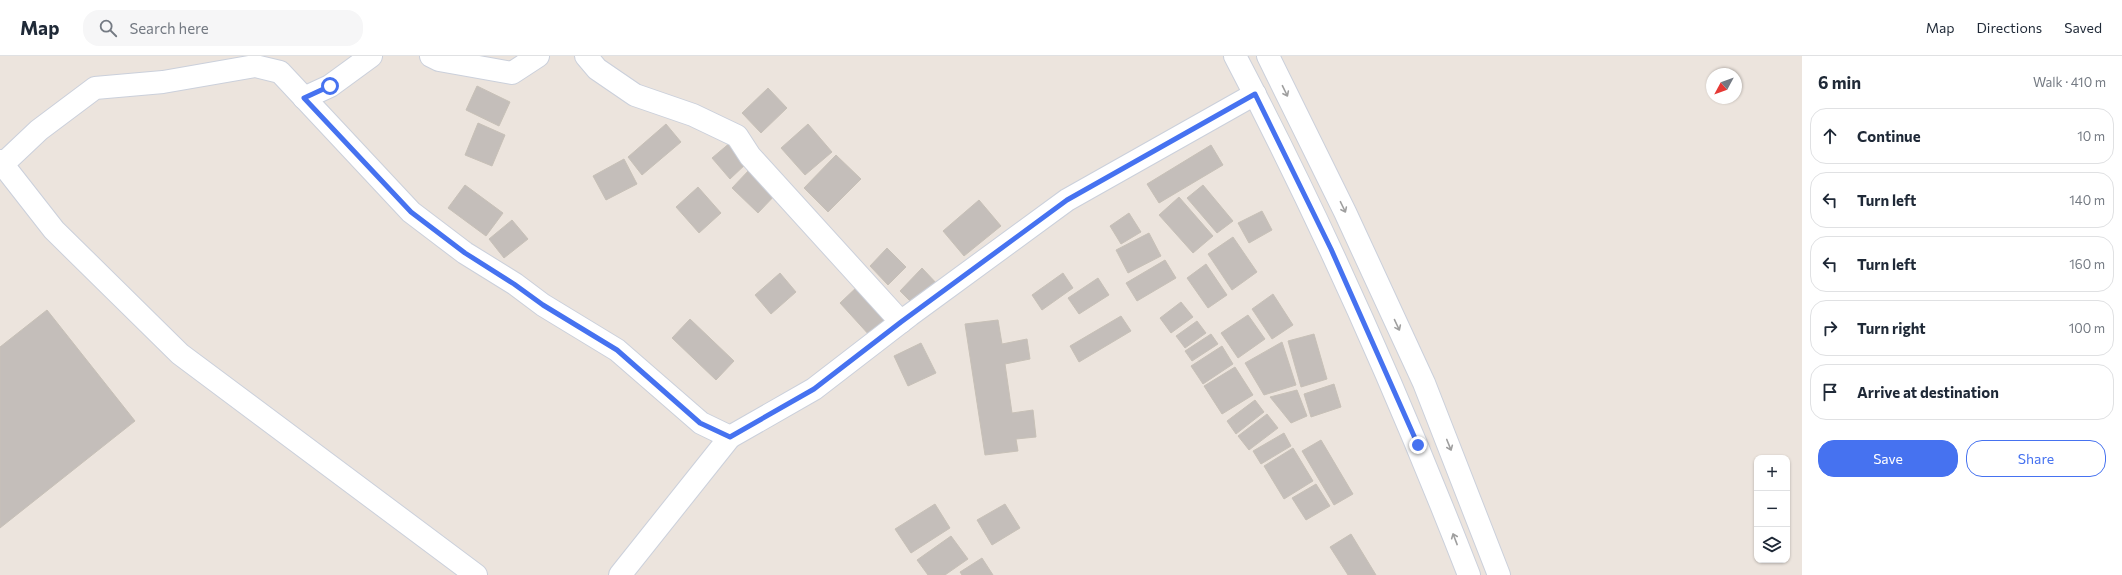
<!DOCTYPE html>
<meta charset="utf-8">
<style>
body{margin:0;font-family:Commissioner,sans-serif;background:#f6f6f7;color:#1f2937}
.controls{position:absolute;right:12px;bottom:12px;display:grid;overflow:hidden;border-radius:8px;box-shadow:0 1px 3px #0004}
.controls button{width:36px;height:36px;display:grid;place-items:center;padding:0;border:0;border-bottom:1px solid #e0e1e3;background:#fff;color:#1f2937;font:20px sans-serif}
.compass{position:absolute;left:1706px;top:12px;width:36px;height:36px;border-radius:50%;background:#fff;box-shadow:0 1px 3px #0004;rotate:229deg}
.stop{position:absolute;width:12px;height:12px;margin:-9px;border:3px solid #4672f0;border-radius:50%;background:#fff}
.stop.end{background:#4672f0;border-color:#fff;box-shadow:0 1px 4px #0008}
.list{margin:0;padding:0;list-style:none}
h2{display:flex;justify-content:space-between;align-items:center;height:52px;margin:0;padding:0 16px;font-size:17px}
h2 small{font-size:13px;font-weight:400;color:#747a83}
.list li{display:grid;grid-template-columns:26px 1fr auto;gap:12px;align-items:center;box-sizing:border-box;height:56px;margin:0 8px 8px;padding:0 8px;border:1px solid #e0e1e3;border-radius:16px}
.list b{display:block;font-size:15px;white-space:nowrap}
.list em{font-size:13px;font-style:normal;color:#747a83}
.actions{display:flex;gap:8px;padding:12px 16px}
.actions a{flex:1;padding:9px 0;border:1px solid #4672f0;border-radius:16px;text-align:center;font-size:14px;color:#4672f0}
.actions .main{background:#4672f0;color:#fff}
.icon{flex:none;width:22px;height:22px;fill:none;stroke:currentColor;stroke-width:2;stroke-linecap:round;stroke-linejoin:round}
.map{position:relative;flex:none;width:1802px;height:519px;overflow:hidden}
header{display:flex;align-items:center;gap:24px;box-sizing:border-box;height:56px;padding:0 20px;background:#fff;border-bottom:1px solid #e0e1e3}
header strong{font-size:19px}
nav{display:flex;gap:22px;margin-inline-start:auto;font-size:14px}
.search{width:280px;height:36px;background:#f6f6f7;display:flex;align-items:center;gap:10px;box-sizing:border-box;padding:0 14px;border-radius:16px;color:#747a83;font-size:15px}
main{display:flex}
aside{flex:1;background:#fff}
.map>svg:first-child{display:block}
.building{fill:#c4beba;stroke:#c7c0b7}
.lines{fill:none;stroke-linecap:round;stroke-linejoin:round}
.minor-casing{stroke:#cbd0db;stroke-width:24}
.tertiary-casing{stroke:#cbd0db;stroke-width:24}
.minor{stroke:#fff;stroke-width:22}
.tertiary{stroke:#fff;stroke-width:22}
.oneway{stroke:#9f9f9f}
.route{stroke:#4672f0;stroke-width:5}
</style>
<header>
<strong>Map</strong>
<div class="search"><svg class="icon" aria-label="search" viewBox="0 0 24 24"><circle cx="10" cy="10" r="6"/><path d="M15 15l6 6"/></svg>Search here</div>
<nav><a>Map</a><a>Directions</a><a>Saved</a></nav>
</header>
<main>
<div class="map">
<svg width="1802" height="519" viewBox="0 0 1802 519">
<rect width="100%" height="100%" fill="#ece4dd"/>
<g class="building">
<polygon points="477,30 510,46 499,70 466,54"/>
<polygon points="768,32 787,52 761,77 742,57"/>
<polygon points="478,67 505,79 492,110 465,99"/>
<polygon points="666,68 681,86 642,119 628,101"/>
<polygon points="808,68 832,96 805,119 781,92"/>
<polygon points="731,86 748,106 730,123 712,102"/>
<polygon points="1211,89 1223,109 1159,147 1147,128"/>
<polygon points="836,99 861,123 828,156 804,132"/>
<polygon points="624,103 637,128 606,144 593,120"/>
<polygon points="751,112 778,136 758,157 732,132"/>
<polygon points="465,129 503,157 486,180 448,152"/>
<polygon points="1203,129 1233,165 1217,177 1187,142"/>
<polygon points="698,131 721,157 699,177 676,151"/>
<polygon points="1179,141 1213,180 1193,197 1159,159"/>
<polygon points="979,144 1001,170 964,200 943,175"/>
<polygon points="1262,155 1272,174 1249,187 1238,167"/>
<polygon points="1129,157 1141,176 1121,188 1110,170"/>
<polygon points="512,164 528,183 504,202 489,183"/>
<polygon points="1149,177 1161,200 1128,217 1116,194"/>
<polygon points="1233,181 1257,216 1232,234 1208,198"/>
<polygon points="887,192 906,211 888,229 870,210"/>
<polygon points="1165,204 1176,222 1137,245 1126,227"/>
<polygon points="1206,208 1227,239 1208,252 1187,222"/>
<polygon points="922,212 939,230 917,252 900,235"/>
<polygon points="780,217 796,236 771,258 755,239"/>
<polygon points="1063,217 1073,232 1042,254 1032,239"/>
<polygon points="1098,222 1109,239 1079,258 1068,242"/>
<polygon points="859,229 891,262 871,281 840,247"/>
<polygon points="1273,238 1293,269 1272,283 1252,253"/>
<polygon points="1181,246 1193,261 1171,277 1160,262"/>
<polygon points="47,254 135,365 0,472 0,291"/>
<polygon points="1248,259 1265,283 1238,302 1221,277"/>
<polygon points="1121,260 1131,275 1079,306 1070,290"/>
<polygon points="690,263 734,305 716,324 672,282"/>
<polygon points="998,264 1002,288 1027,283 1030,303 1005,308 1012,357 1033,354 1036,381 1016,383 1018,395 985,399 965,268"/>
<polygon points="1197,265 1206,277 1185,292 1176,280"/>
<polygon points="1211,278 1218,288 1192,305 1185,295"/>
<polygon points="1314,278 1327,323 1301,331 1288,285"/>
<polygon points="1282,286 1296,329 1264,339 1245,307"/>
<polygon points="921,287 936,317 908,330 894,300"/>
<polygon points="1222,290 1233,308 1203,328 1191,310"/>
<polygon points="1235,311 1253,339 1222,358 1204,330"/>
<polygon points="1334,328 1341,351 1311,361 1304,338"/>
<polygon points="1297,334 1307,360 1291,367 1270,341"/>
<polygon points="1255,344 1264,356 1236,378 1227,365"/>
<polygon points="1267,358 1278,372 1249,394 1238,380"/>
<polygon points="1284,377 1291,390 1261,408 1253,395"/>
<polygon points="1321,384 1353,438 1334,449 1302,395"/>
<polygon points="1293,392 1313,425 1284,443 1264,410"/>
<polygon points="1316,428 1330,450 1306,464 1292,442"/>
<polygon points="935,448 950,472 911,497 895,473"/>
<polygon points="1005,448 1020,472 992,489 977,464"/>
<polygon points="1351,478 1376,519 1348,519 1330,491"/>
<polygon points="951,480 968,503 945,519 928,519 917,504"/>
<polygon points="982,502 993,519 962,519 960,516"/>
</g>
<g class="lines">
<defs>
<g id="minor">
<polyline points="431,0 439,4 512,17 538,0"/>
<polyline points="586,0 597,13 635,39 693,59 737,80 750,100 901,266"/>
<polyline points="304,42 330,30 371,0"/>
<polyline points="3,108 39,74 95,32 163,26 255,10 280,16 411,156 465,197 515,228 543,249 617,294 701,367 730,381 814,333 910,259 1067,144 1255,38"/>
<polyline points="620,519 730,381"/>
</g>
<g id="tertiary">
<path d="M1235,0C1323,168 1400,342 1469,519"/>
<polyline points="1268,0 1345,156 1424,327 1499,519"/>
<polyline points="0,105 54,174 180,298 476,519"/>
</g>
</defs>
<use href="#minor" class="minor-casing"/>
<use href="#tertiary" class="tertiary-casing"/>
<use href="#minor" class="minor"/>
<use href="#tertiary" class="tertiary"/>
</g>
<defs><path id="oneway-shaft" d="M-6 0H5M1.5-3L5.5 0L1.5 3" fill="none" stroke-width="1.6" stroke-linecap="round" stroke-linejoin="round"/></defs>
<g class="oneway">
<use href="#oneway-shaft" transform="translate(1285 35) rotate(64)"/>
<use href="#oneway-shaft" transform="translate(1343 151) rotate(64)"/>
<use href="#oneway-shaft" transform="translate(1397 269) rotate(65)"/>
<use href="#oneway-shaft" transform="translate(1449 389) rotate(68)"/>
<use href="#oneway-shaft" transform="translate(1455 483) rotate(-111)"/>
</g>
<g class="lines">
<polyline class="route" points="330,30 304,42 411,156 465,197 514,228 543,249 617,294 700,367 730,381 814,333 901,266 1067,144 1255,38 1331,193 1418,389"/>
</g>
</svg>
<div class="controls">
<button>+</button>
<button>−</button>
<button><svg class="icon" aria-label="layers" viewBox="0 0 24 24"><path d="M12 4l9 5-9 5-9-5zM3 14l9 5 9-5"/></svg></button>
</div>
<svg class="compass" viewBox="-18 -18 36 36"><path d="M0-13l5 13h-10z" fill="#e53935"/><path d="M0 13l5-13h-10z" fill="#747a83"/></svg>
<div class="stop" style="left:330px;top:30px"></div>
<div class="stop end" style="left:1418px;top:389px"></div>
</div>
<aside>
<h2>6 min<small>Walk · 410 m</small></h2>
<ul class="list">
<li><svg class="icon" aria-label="ahead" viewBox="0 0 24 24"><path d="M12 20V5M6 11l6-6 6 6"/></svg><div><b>Continue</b></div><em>10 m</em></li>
<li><svg class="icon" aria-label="left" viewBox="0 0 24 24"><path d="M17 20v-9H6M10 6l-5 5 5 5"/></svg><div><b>Turn left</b></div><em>140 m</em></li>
<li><svg class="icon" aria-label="left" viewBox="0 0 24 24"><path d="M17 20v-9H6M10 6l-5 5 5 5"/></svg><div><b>Turn left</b></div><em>160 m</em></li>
<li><svg class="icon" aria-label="right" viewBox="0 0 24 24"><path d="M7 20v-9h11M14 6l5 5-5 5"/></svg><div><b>Turn right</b></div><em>100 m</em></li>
<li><svg class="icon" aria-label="arrive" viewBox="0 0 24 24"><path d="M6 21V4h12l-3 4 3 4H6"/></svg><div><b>Arrive at destination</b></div></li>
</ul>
<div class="actions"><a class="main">Save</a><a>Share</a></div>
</aside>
</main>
